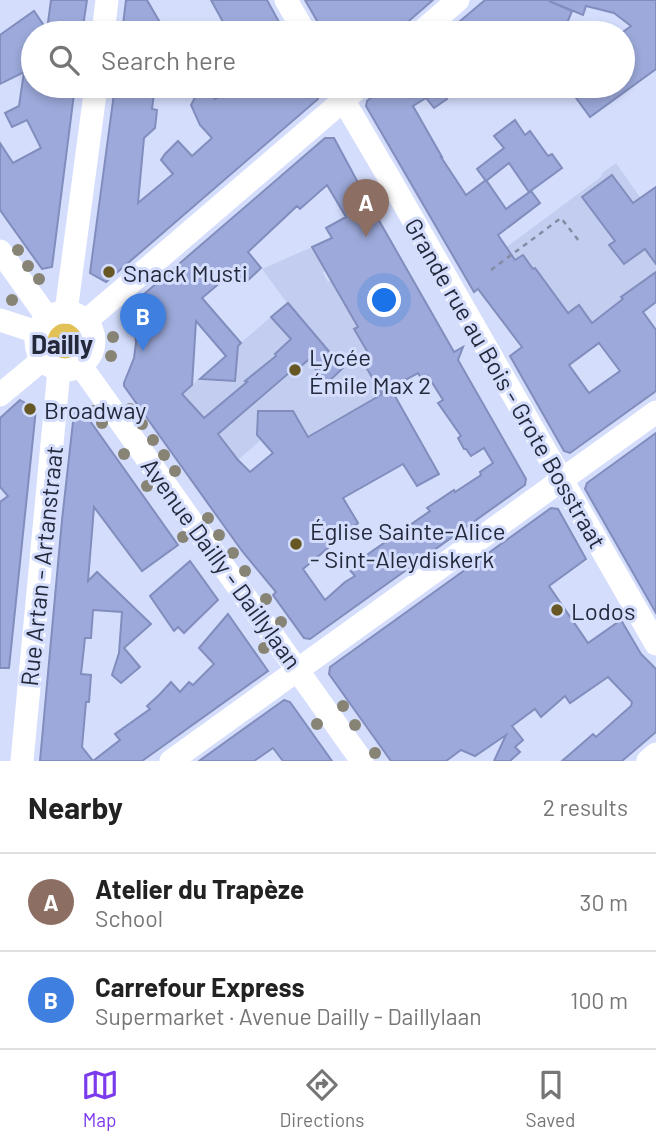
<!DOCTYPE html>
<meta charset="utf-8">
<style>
body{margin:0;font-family:Barlow,sans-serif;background:#f2f2f2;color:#222}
.you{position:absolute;left:385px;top:301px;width:24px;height:24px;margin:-18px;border:5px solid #fff;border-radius:50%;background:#1a73e8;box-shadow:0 0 0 10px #1a73e833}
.badge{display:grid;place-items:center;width:46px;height:46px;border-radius:50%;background:#7c3aed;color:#fff;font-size:23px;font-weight:700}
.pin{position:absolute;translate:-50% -58px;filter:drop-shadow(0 2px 4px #0008)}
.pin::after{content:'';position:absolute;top:37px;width:24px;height:21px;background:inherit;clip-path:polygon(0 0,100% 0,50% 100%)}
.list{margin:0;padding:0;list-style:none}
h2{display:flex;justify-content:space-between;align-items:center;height:91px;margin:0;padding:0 28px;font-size:30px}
h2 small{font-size:23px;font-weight:400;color:#767676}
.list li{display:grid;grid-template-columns:46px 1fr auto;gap:21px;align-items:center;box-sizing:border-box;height:98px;padding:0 28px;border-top:2px solid #e0e0e0}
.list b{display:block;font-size:26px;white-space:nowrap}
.list p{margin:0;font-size:23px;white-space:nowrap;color:#767676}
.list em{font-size:23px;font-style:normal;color:#767676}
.icon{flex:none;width:38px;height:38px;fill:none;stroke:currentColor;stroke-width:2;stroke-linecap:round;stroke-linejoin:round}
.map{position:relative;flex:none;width:656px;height:761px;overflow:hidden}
.search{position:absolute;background:#fff;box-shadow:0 4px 10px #0003;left:21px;right:21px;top:21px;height:77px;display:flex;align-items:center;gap:18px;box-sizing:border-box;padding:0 24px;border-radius:38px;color:#767676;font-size:26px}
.sheet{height:287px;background:#fff}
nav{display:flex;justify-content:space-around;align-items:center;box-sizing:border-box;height:98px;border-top:2px solid #e0e0e0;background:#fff;font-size:19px;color:#767676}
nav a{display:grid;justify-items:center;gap:4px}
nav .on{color:#7c3aed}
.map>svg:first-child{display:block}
.built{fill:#c3cdef}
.green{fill:#e2c257}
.building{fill:#9ca9da;stroke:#818dbd;stroke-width:2;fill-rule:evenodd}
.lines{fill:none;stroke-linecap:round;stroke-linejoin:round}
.path{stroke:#848ca5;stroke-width:2.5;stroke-dasharray:5 5;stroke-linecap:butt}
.minor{stroke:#fff;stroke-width:23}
.tree{fill:#878375}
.poi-dot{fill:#665724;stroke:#d4ddfc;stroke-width:2.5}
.labels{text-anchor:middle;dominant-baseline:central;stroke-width:6;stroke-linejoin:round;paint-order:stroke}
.poi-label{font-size:24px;fill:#23283b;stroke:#d4ddfc;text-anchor:start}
.street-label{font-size:24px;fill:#23283b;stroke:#d4ddfc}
.neighbourhood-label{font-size:26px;font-weight:bold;fill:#23283b;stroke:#d4ddfc}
</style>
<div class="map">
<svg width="656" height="761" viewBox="0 0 656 761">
<rect width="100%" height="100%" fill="#d4ddfc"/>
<g class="built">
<polygon points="616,163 656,220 656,302 532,394 510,356 521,347 478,289 474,292 465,278 602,176 601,174"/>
<polygon points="312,247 326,270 323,273 328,282 331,280 358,327 354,330 360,339 364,337 426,451 343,498 293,412 200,493 150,421 287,303 262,269"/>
</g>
<circle class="green" cx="64" cy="341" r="18"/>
<g class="building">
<polygon points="51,0 87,0 82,33 33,33 33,86 75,86 52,267 42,269 0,210 0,143 13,163 41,148 27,120 12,127 5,113 19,106 24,72 0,84 0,35 34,11 47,30"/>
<polygon points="126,0 147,0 166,33 122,33"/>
<polygon points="211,0 267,0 285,33 229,33"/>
<polygon points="305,0 433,0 395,33 324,33"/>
<polygon points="485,0 656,0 656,69 590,117 571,91 579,86 623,86 623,32 631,26 614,13 586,6 583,15 549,1 572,11 563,33 446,33"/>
<polygon points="115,86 155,86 152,109 157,110 155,128 144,138 138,203 173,174 161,160 165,154 178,141 192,156 212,138 200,125 191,105 201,86 208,86 215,99 237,86 316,86 319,93 318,99 106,282 90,273"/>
<path d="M385,86H445L439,89L447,99L434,108L426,98L413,106L442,157H441L466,195L486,180L506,209L531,191L540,203L498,235L515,260L523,255L533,269L535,268L568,313L579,305L592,323L623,299L621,297L656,272V302L643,312L656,330V391L570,453L564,451L510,356L522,347L478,289L474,292L366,106L367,101ZM599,343L620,371L589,393L569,365Z"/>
<polygon points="515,120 525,135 530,131 548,156 552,154 562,168 529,192 509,163 486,181 477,169 504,148 494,136"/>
<path d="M325,138H334L369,203L454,352L463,347L458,360L526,479L525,485L310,639L304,638L273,595L276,592L242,551L124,386V383L134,358L136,343L135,328L129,307ZM327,185L346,217L326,228L332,238L312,247L358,327L354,329L370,356L362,360L381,393L418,373L422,380L428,376L443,400L438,403L461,436L458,438L464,449H466L471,456L484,448L493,463L480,472L481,475L455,492L454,490L427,508L430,511L348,568L355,576L345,582L325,600L303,569L358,523L343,498L403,464L417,486L439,474L391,389L308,437L293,411H258L257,435L273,453L250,472L238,460L218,434L290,372L292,374L308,360L327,383L343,368L288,303L271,317L291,339L275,354L276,356L245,381L247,382L204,418L182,394L192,385L196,321L226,356L200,379L235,381L238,346L241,343L202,298L234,271L245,283L261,268L248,252L297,206L300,209Z"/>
<polygon points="612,175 633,203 656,187 656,264 645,249 624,264 609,245 615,241 582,197"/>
<polygon points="20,400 36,409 9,668 0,668 0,502 8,496 0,487 0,418"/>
<polygon points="83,411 178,545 142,571 94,507 88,581 97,572 151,624 124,648 140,667 121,683 112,675 119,653 122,612 93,610 91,638 85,638 81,674 91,675 89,702 86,702 82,747 93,761 40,761 62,520 74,413"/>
<polygon points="656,433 656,613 585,489 587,483"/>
<polygon points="551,508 558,509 586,559 549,586 588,643 621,620 641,654 656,669 656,732 622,761 562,761 593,734 596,737 631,706 632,702 608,677 570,703 565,696 541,717 535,709 512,726 523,740 515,747 520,752 510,761 494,761 506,735 475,756 461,750 446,761 391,761 329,674 330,667"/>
<polygon points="190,561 218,600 184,633 178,627 174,631 150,596"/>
<polygon points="228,614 268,671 142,761 93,761 120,740 115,734 150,709 147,706 160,694 171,682 180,692 189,682 193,685 214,664 199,648"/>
<polygon points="284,700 290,702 332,761 283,761 273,748 254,761 199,761"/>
</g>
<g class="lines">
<polyline class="path" points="491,270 561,218 579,241"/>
<g class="minor">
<polyline points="286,0 305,33"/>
<polyline points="103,33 107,0"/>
<polyline points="420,33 458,0"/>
<polyline points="335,86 388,176 656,644"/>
<polyline points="0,251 47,317"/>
<circle cx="65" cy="341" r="29"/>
<polyline points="66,312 96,86"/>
<polyline points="0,320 37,332"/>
<polyline points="86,321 360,86"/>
<polyline points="81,366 362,761"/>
<polyline points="0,395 42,360"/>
<polyline points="22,761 59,370"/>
<polyline points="171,761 656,412"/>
<polyline points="648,761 656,754"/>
</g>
</g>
<g class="tree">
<circle cx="18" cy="250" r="6"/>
<circle cx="28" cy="266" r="6"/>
<circle cx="39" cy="279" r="6"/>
<circle cx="12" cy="300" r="6"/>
<circle cx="113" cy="337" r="6"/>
<circle cx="64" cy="340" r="6"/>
<circle cx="111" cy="356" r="6"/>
<circle cx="130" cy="409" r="6"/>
<circle cx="93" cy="411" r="6"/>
<circle cx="102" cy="423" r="6"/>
<circle cx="142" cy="424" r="6"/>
<circle cx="153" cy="440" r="6"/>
<circle cx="124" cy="454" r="6"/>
<circle cx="164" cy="455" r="6"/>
<circle cx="175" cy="471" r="6"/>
<circle cx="147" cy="486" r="6"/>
<circle cx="208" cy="518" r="6"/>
<circle cx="219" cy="535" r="6"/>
<circle cx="183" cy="537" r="6"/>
<circle cx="233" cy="553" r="6"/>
<circle cx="245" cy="571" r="6"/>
<circle cx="266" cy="599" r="6"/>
<circle cx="281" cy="622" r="6"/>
<circle cx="264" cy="648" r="6"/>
<circle cx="343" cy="706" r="6"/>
<circle cx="317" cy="724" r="6"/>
<circle cx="355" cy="725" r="6"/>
<circle cx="375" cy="753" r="6"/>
</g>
<g class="poi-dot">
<circle cx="109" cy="272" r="7"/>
<circle cx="295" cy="370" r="7"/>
<circle cx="30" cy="409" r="7"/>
<circle cx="296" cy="544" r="7"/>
<circle cx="557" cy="610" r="7"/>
</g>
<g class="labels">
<g class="poi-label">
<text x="123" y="272">Snack Musti</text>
<text x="309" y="356">Lycée<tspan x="309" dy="28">Émile Max 2</tspan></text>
<text x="44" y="409">Broadway</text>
<text x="310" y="530">Église Sainte-Alice<tspan x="310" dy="28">- Sint-Aleydiskerk</tspan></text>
<text x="571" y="610">Lodos</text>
</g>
<g class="street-label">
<text transform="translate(506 383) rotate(60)">Grande rue au Bois - Grote Bosstraat</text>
<text transform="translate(222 563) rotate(54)">Avenue Dailly - Daillylaan</text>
<text transform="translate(41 566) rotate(-84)">Rue Artan - Artanstraat</text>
</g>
<g class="neighbourhood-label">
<text x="62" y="343">Dailly</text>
</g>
</g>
</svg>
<div class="you"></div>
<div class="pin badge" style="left:366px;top:237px;background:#8d6e63">A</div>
<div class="pin badge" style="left:143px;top:351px;background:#3f7fe0">B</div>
<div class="search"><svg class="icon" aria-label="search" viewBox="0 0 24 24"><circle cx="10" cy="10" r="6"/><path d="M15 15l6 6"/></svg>Search here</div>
</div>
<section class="sheet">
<h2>Nearby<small>2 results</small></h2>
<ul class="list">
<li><span class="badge" style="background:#8d6e63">A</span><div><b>Atelier du Trapèze</b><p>School</p></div><em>30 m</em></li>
<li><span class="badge" style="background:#3f7fe0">B</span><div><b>Carrefour Express</b><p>Supermarket · Avenue Dailly - Daillylaan</p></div><em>100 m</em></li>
</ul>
</section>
<nav>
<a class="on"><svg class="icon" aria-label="map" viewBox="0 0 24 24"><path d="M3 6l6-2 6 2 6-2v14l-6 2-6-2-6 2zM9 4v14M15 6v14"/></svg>Map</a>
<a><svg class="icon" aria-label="directions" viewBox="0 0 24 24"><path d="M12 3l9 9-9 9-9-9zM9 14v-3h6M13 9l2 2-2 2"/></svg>Directions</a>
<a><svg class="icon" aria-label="saved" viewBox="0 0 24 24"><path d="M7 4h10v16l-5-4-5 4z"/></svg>Saved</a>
</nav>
